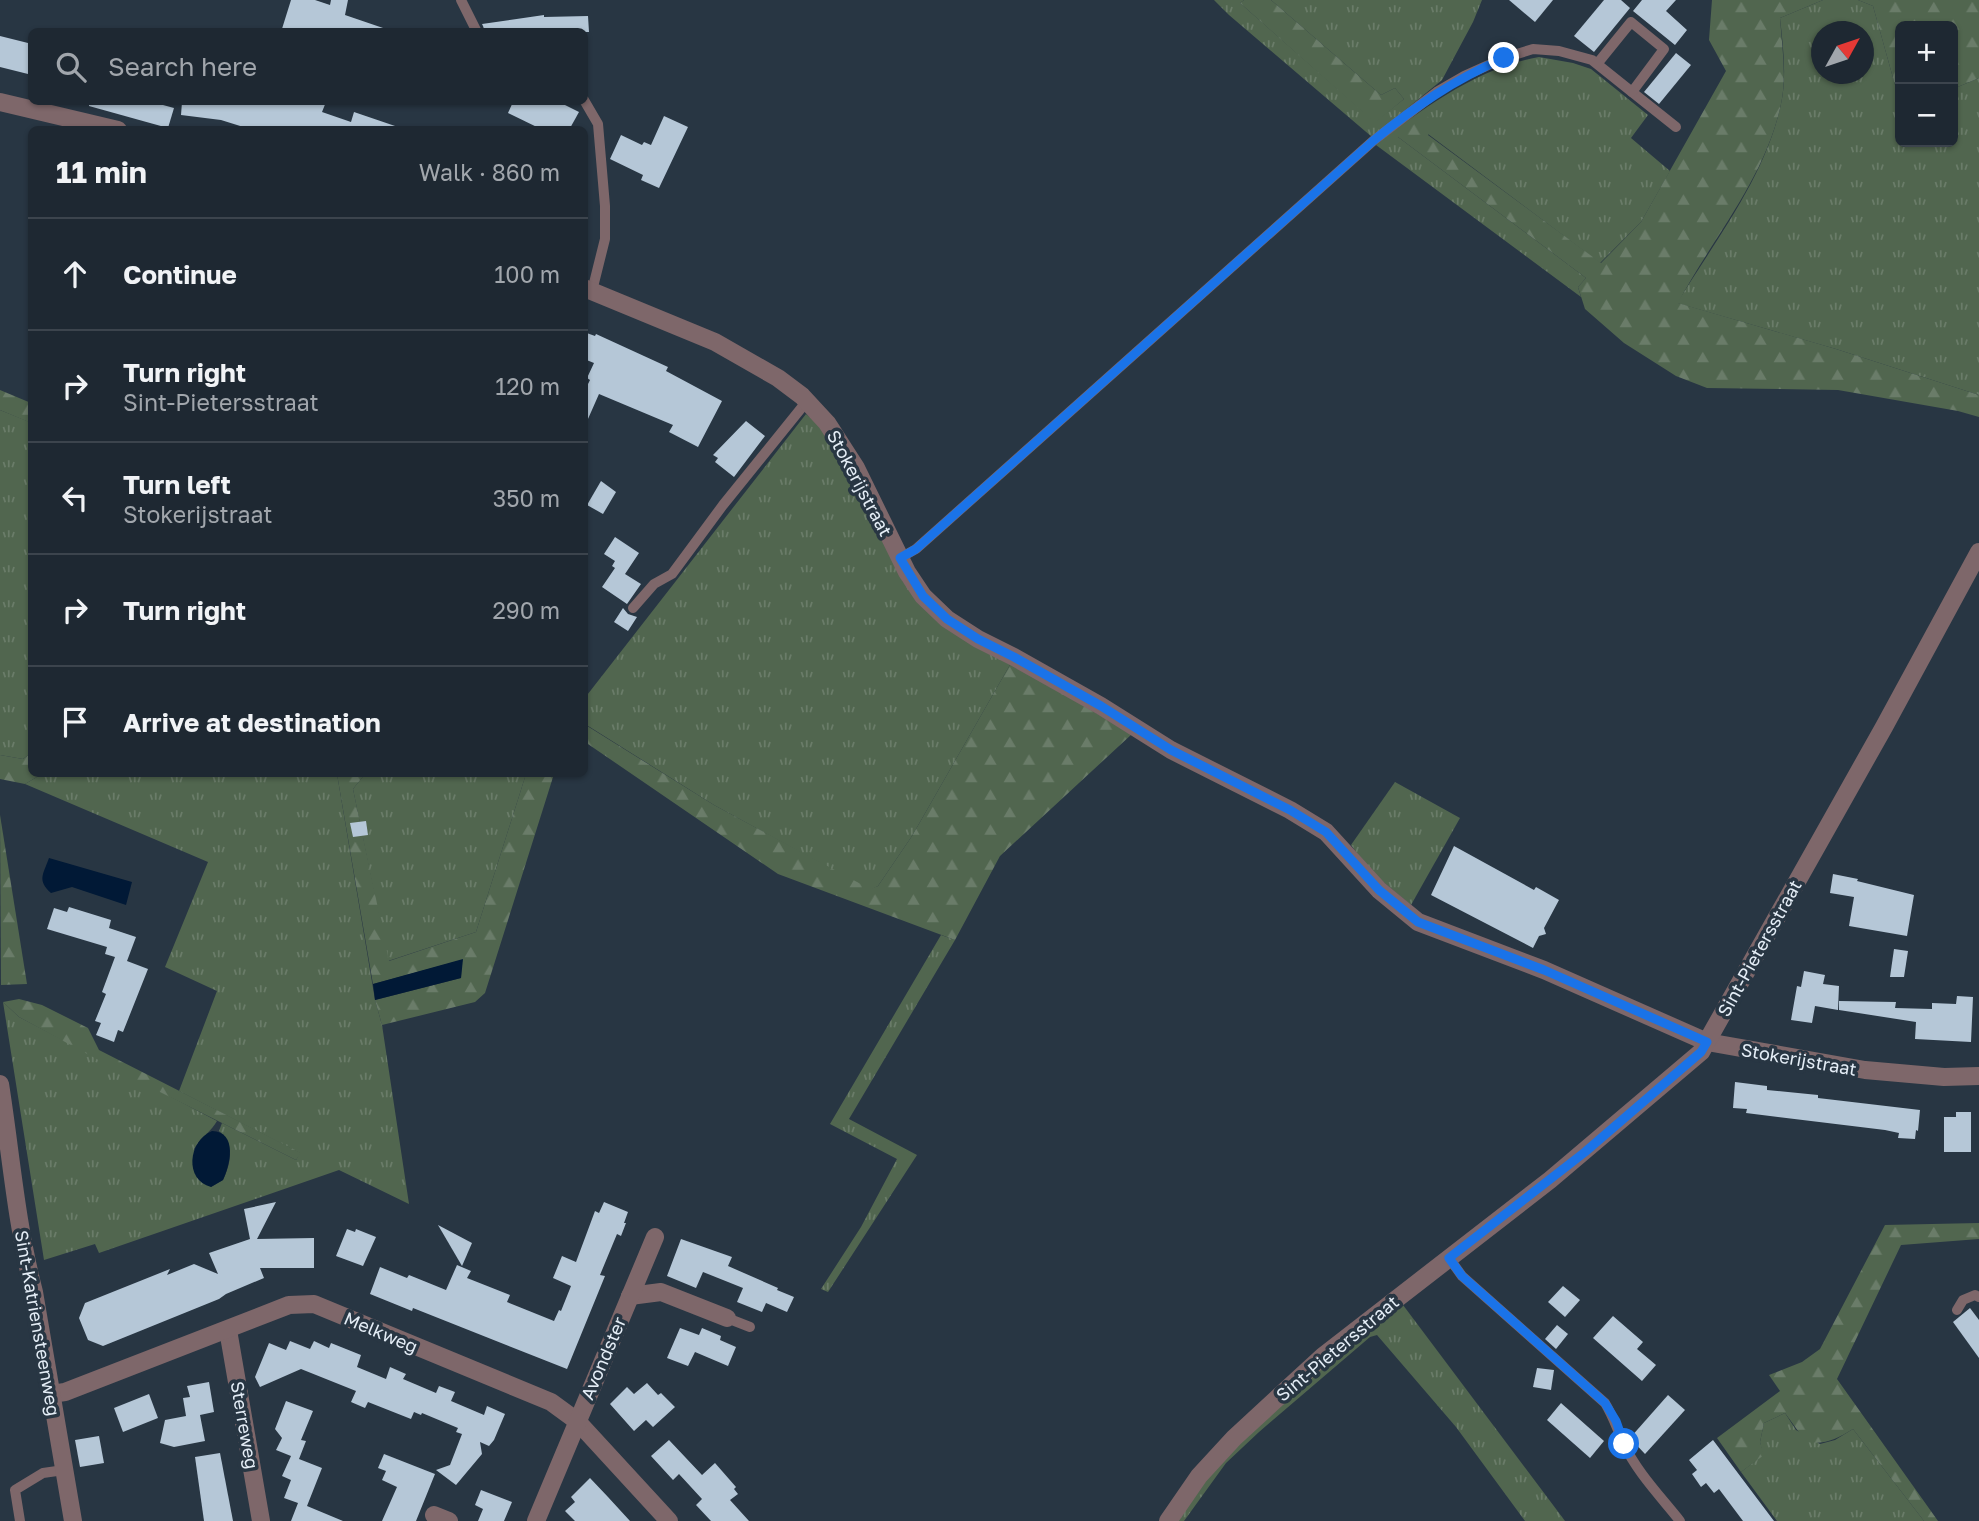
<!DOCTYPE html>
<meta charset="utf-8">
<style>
body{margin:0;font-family:"Golos Text",sans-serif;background:#26303a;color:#f1f3f6}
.controls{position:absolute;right:21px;top:21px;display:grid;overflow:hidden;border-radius:10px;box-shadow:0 2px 5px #0004}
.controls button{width:63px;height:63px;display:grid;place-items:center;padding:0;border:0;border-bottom:2px solid #3c444d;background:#1e2832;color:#f1f3f6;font:35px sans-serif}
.compass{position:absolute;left:1811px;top:21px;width:63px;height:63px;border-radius:50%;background:#1e2832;box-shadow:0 2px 5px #0004;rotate:50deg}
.stop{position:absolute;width:21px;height:21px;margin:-16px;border:5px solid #1a73e8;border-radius:50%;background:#fff}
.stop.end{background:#1a73e8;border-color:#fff;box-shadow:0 2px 7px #0008}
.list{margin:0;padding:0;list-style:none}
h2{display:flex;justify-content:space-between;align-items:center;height:91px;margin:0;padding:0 28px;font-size:30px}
h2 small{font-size:23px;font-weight:400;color:#a1a6ac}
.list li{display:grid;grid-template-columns:46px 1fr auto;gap:21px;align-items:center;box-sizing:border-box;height:112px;padding:0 28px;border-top:2px solid #3c444d}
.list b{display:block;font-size:26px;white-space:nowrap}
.list p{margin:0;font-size:23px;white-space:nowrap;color:#a1a6ac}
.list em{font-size:23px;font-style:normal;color:#a1a6ac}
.icon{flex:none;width:38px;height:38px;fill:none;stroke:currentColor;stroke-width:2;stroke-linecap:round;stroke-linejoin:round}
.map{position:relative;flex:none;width:1979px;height:1521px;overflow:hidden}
.search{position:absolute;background:#1e2832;box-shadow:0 2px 5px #0004;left:28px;top:28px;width:560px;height:77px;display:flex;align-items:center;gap:18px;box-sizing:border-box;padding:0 24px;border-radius:10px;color:#a1a6ac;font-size:26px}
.panel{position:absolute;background:#1e2832;box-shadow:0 2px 5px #0004;left:28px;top:126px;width:560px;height:651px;border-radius:10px}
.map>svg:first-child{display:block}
.grass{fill:url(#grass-tufts);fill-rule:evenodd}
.forest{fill:url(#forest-firs)}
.water{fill:#011936}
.building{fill:#b5c7d7}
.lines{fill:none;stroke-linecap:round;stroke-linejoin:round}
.service{stroke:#7e676a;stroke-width:10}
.minor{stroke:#7e676a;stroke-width:18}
.tertiary{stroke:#7e676a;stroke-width:18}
.route{stroke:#1a73e8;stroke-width:9}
.labels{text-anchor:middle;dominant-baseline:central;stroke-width:7;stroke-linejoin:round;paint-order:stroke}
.street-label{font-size:18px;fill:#e4edf6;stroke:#283643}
</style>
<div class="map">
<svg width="1979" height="1521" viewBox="0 0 1979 1521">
<defs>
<pattern id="grass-tufts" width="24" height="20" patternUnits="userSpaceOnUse" patternTransform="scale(1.75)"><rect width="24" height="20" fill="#51664f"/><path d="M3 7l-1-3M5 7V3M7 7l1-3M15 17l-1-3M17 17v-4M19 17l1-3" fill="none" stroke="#6a7c69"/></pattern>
<pattern id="forest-firs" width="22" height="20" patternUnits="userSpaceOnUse" patternTransform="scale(1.75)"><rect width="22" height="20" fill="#51664f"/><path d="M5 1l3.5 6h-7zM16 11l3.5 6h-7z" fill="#6a7c69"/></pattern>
</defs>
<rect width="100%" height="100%" fill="#283643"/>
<g class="grass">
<polygon points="1214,0 1244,0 1240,3 1375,122 1404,99 1395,88 1381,95 1271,0 1482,0 1473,22 1442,80 1372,137 1229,15"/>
<path d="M1823,0H1858L1873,6L1900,103V142H1953V115L1955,113L1953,89L1979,78V395L1836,349L1677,303C1715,241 1766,176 1781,104C1787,77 1783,45 1780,18ZM1822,32H1864V74H1822Z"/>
<path d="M1539,57L1573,63L1591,69L1648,115L1631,138L1670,171L1641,222L1600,263L1428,134L1398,137L1586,278L1578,287L1581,297L1376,145C1423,108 1478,68 1539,57Z"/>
<polygon points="0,410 32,423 31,753 23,759 0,755"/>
<polygon points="806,414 822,427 842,455 903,582 1011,663 912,836 878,886 870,890 714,805 585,724 584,699"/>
<path d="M42,774H337L375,1000L382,1025L409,1204L339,1170L99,1253L95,1244L44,1260L3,1002L19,1017L217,1121C211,1132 201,1137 194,1149L211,1187L223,1180C231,1163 235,1144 219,1131L222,1123L296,1160L300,1153L179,1091L217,991L165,967L208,862L25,784Z"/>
<polygon points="365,774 526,774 476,932 388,961 353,789"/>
<polygon points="1395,782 1460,818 1411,905 1370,871 1351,845"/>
<polygon points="941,935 955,940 849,1119 917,1155 828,1292 821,1289 861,1227 897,1159 830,1124"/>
<polygon points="1400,1301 1565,1521 1525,1521 1456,1427 1377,1335 1370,1337 1259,1432 1226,1463 1184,1521 1171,1521 1250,1427"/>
<polygon points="1785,1413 1796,1430 1820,1444 1835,1440 1853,1429 1924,1521 1777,1521 1741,1472 1763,1455 1760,1442 1764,1423"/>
</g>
<g class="forest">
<polygon points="1244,0 1271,0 1381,95 1395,88 1404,99 1375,123 1240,3"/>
<path d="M1712,0H1823L1780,18C1782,46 1787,77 1781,104C1765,179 1713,237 1678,303L1836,349L1979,395V417L1958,411L1838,390L1707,388L1676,376L1624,343L1585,309L1578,287L1586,278L1398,137L1425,115L1436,123L1428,135L1601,263L1641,222L1726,71L1709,40Z"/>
<polygon points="1858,0 1979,0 1979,78 1953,89 1953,26 1900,26 1900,103 1873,6"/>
<polygon points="0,390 31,403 31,423 0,410"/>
<polygon points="1011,663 1132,734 1000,856 955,940 778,874 585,742 584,724 714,805 870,889 878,886 912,836"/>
<polygon points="31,753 32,774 42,774 25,784 0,779 0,755 23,759"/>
<polygon points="337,774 365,774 353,789 389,961 476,932 526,774 554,774 485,993 475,1002 382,1025 375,1000 461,978 462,960 373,984"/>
<polygon points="0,815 27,984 1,985"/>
<polygon points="19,999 42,1005 88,1028 99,1050 301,1153 296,1160 126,1075 19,1017 3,1002"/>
<path d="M1979,1223V1239L1901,1245L1837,1379L1938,1521H1924L1853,1429C1836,1439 1826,1445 1806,1442L1785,1413L1764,1423L1760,1442L1764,1455L1741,1472L1717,1438L1780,1391L1769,1375L1802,1362L1820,1349L1885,1225Z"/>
</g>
<g class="water">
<path d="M49,858L132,882L126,905L72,887L51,893C37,880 43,875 49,858Z"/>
<polygon points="463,959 461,978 375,1000 373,984"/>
<path d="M212,1131C238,1132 230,1165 223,1180L211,1187C184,1180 188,1141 212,1131Z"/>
</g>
<g class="building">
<polygon points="291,0 315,0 330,5 331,0 348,0 345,15 386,29 385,32 281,32"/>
<polygon points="1509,0 1553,0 1535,22"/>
<polygon points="1604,0 1621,0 1630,8 1594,52 1574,36"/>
<polygon points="1642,0 1676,0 1666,11 1687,30 1675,45 1633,11"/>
<polygon points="544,15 544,17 588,16 589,32 485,32 483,26 482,24"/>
<polygon points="0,36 32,44 32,75 0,67"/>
<polygon points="1676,53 1691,65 1659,104 1644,92"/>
<polygon points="89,102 152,102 174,108 168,128 89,106"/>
<polygon points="182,102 326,102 322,112 351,122 354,112 398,127 398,130 253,130 221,120 181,115"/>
<polygon points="513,102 559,102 579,112 569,130 543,130 508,113"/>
<polygon points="664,116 688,127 659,188 641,180 643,175 610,159 621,135 642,145 644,142 651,145"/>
<polygon points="584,332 595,336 596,334 668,367 666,371 722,401 698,447 669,432 673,425 599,394 584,428 584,392 590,380 587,378 594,363 584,359"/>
<polygon points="746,421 765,436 734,477 715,462 718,458 713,455"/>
<polygon points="601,481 616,492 603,514 587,505"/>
<polygon points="615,537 639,553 625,574 641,584 627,604 602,587 615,568 612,566 615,561 604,554"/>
<polygon points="623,608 628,614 637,617 628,631 614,622"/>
<polygon points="366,821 368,835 353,837 350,823"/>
<polygon points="1454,846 1534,890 1536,887 1559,900 1544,928 1546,934 1539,936 1533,948 1431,895"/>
<polygon points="1833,874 1858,879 1857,881 1914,895 1907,936 1849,926 1854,897 1830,893"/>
<polygon points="69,907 111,920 109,928 136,937 127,961 148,969 123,1032 118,1030 114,1042 96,1035 101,1023 95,1021 106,994 102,992 115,957 105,954 107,947 47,929 54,908 67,912"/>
<polygon points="1894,949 1908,951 1904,977 1890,977"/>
<polygon points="1804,971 1825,975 1823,984 1839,986 1838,1010 1815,1006 1812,1023 1791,1020 1797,986 1801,987"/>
<polygon points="1957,996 1973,997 1971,1042 1915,1039 1916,1022 1839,1010 1839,1001 1896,1002 1895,1008 1932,1009 1932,1003 1956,1004"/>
<polygon points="1735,1082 1767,1086 1767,1090 1818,1095 1818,1098 1920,1110 1918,1131 1916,1130 1915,1139 1898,1138 1899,1133 1885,1130 1746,1113 1747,1109 1733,1108"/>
<polygon points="1956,1112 1971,1112 1971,1152 1944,1152 1944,1117 1956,1117"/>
<polygon points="276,1202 257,1239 314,1238 314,1268 260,1268 264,1278 226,1294 219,1299 103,1346 88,1340 79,1318 85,1303 170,1269 167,1275 194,1264 218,1274 209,1253 250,1239 244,1209"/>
<polygon points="604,1202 628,1212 624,1223 626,1223 621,1236 617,1234 600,1275 605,1276 567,1369 413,1308 412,1311 370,1294 380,1267 407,1278 409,1275 446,1290 457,1265 471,1271 467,1278 510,1295 507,1302 554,1321 559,1310 561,1311 571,1286 553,1278 562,1256 576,1262 595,1211 599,1213"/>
<polygon points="438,1225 472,1243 462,1266"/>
<polygon points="347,1229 355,1232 356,1229 376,1237 363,1266 336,1256"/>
<polygon points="681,1239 732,1257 728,1266 778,1288 777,1290 794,1297 787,1312 766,1303 762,1312 737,1302 743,1288 703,1272 696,1288 667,1276"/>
<polygon points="1563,1286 1580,1300 1565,1317 1548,1302"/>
<polygon points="1970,1308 1979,1320 1979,1358 1953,1322"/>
<polygon points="1613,1316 1643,1342 1637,1349 1656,1365 1642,1381 1593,1338"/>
<polygon points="1557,1325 1568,1334 1556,1349 1545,1339"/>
<polygon points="680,1328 699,1335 702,1328 721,1336 720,1340 736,1347 728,1366 695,1352 688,1366 667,1358"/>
<polygon points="290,1341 310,1349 314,1341 329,1348 331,1343 361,1355 357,1367 386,1379 390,1367 406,1374 403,1379 436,1393 439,1386 455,1392 451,1401 484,1415 487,1406 505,1414 494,1440 489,1446 480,1442 482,1454 456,1485 436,1470 450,1465 462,1434 456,1432 458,1428 422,1413 421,1415 414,1412 411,1419 368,1402 365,1408 351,1402 356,1391 301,1369 260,1387 255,1377 269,1343 286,1350"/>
<polygon points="1537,1368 1554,1370 1551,1390 1533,1387"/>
<polygon points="209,1382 214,1412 200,1415 205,1441 174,1447 160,1443 165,1420 186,1416 183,1398 190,1397 187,1386"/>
<polygon points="647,1383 658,1395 661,1393 675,1407 653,1427 646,1420 634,1431 610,1404 627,1387 634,1394"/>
<polygon points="149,1394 158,1418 123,1432 114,1408"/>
<polygon points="1668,1395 1685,1410 1645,1454 1630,1438"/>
<polygon points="286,1401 313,1411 301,1440 306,1441 299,1459 322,1468 307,1506 343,1521 291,1521 298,1503 284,1498 291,1480 282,1476 291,1456 276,1450 282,1438 275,1429"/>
<polygon points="1561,1403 1604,1441 1590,1458 1547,1420"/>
<polygon points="99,1436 104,1463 80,1467 75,1440"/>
<polygon points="669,1440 702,1475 715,1463 736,1487 734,1489 738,1494 730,1500 749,1521 711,1521 696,1505 702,1499 679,1474 673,1480 651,1456"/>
<polygon points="1713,1440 1774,1521 1743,1521 1719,1489 1714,1493 1706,1483 1701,1487 1692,1474 1697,1470 1689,1460"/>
<polygon points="220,1453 233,1521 204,1521 195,1457"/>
<polygon points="384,1454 435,1474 416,1521 382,1521 397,1487 382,1480 386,1471 378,1468"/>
<polygon points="590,1478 608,1497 630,1521 575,1521 565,1511 575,1502 571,1497"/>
<polygon points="481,1490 512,1502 504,1521 478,1521 483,1509 475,1505"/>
</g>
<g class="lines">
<g class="service">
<polyline points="461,0 477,32"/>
<polyline points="1632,92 1676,127"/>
<polyline points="584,100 598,124 605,206 605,239 592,291"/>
<polyline points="900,558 916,549 1373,141 1438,91 1464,76 1504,58 1533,49 1559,51 1592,60 1632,92 1664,49 1631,22 1597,64"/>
<polyline points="633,608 654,584 672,574 723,505 807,401"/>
<path d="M1449,1258L1462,1276L1605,1403C1613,1416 1617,1429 1624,1444C1636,1471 1661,1497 1680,1521"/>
<polyline points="1957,1310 1963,1300 1975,1295 1979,1297"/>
<polyline points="727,1318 750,1327"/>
<polyline points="20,1521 15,1490 43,1473 64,1470"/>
</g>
<g class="minor">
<polyline points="0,102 118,130"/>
<polyline points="584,288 715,342 778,378 802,396 827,423 856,468 907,572 923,596 947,619 978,639 1014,657 1101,706 1171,750 1290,810 1326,832 1379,890 1418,922 1544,970 1707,1042 1865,1070 1944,1077 1979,1076"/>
<polyline points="630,1296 661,1292 727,1318"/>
<polyline points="228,1330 261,1521"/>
<polyline points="51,1394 65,1392 289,1305 314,1304 551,1402 577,1421 669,1521"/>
<polyline points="434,1515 449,1521"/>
<polyline points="536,1521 655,1237"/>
<polyline points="1168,1521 1199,1476 1234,1438 1323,1356 1550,1180 1701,1052 1884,727 1979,552"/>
</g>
<path class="tertiary" d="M0,1084C11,1154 16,1223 34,1292L73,1521"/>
</g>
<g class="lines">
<path class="route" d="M1504,58C1452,81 1417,105 1373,141L916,549L900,558L923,596L947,619L978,639L1014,657L1101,706L1171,750L1290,810L1326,832L1379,890L1418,922L1544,970L1707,1042L1701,1052L1585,1152L1449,1258L1462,1276L1605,1403L1616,1421L1624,1444"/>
</g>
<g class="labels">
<g class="street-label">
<text transform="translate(860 483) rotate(62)">Stokerijstraat</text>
<text transform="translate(1759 948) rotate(-61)">Sint-Pietersstraat</text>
<text transform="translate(1799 1059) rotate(10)">Stokerijstraat</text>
<text transform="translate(38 1323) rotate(80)">Sint-Katriensteenweg</text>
<text transform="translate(381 1332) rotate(23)">Melkweg</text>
<text transform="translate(1337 1348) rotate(-40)">Sint-Pietersstraat</text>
<text transform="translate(603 1358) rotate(-67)">Avondster</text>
<text transform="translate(245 1425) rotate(80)">Sterreweg</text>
</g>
</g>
</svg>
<div class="controls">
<button>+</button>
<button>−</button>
</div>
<svg class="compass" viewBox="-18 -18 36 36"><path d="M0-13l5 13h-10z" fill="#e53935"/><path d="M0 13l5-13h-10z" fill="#a1a6ac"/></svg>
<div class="stop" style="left:1624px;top:1444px"></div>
<div class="stop end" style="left:1504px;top:58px"></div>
<div class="search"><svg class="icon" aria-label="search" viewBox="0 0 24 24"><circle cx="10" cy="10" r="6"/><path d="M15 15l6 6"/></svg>Search here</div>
<section class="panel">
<h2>11 min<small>Walk · 860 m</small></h2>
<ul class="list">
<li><svg class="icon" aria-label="ahead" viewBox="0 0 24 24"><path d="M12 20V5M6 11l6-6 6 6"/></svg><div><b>Continue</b></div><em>100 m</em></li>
<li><svg class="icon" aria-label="right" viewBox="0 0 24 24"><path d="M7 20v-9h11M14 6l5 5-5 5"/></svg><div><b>Turn right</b><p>Sint-Pietersstraat</p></div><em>120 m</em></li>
<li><svg class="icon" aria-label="left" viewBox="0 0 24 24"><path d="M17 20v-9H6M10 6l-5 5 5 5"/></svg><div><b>Turn left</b><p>Stokerijstraat</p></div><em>350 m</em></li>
<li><svg class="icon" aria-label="right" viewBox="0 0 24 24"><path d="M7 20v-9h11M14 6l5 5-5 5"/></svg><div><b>Turn right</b></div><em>290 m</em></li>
<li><svg class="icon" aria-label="arrive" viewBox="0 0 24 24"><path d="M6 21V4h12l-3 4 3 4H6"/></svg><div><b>Arrive at destination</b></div></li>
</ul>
</section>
</div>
